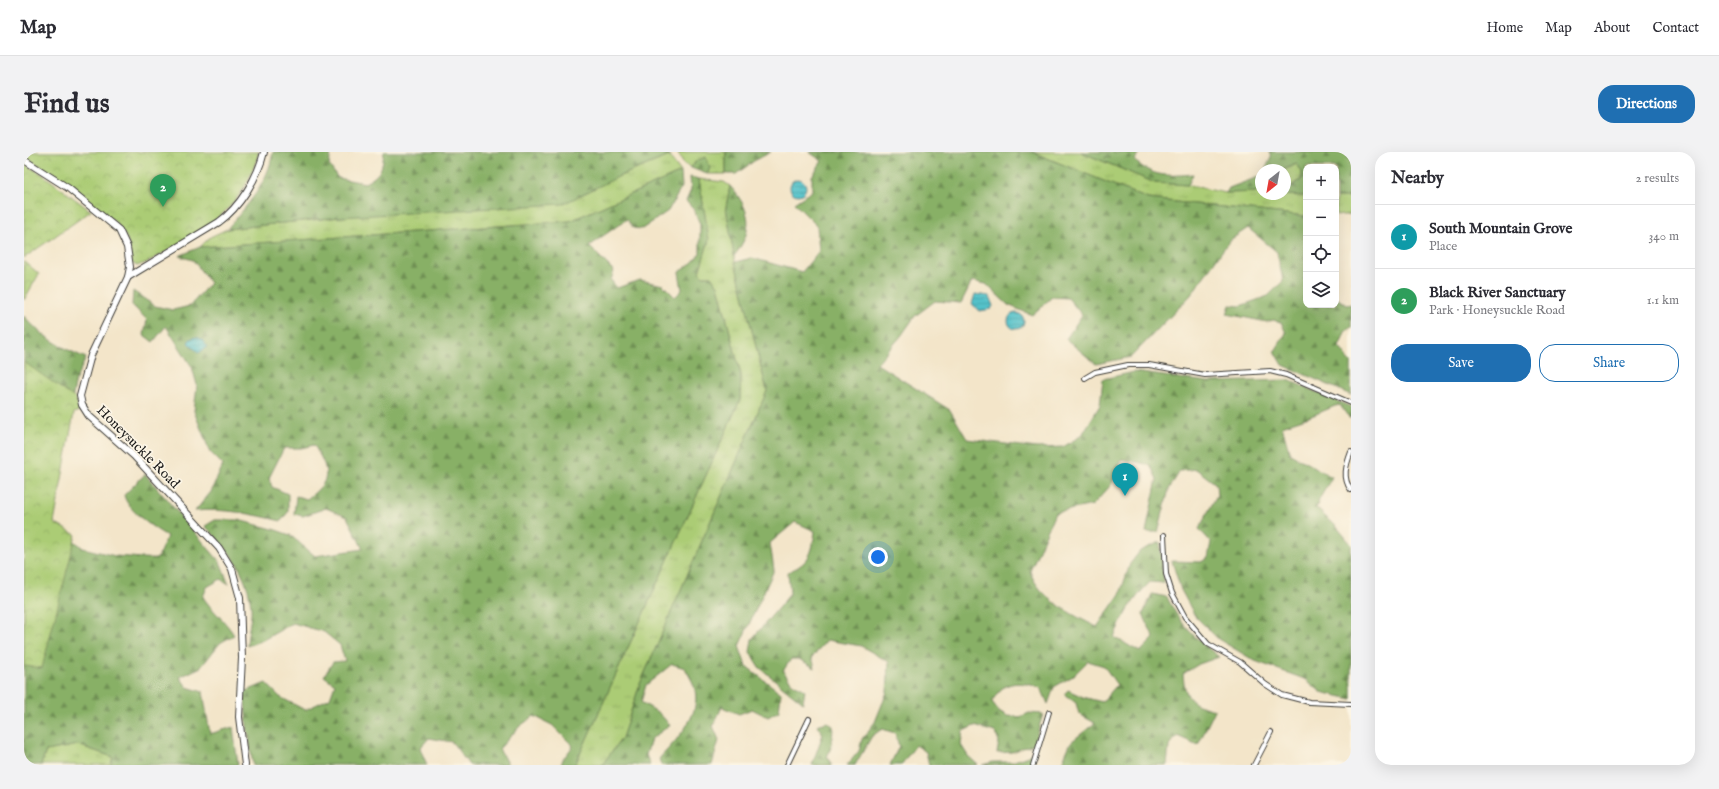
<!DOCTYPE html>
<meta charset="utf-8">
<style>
body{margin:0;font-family:"IM FELL English",serif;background:#f2f2f3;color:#2b2b33}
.controls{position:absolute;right:12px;top:12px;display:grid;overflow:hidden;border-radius:8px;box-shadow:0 4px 16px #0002}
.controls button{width:36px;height:36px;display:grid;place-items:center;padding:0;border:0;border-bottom:1px solid #e1e1e2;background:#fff;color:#2b2b33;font:20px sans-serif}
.compass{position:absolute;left:1231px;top:12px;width:36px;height:36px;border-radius:50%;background:#fff;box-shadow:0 4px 16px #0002;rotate:211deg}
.you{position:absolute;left:854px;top:405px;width:14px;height:14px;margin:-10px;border:3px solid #fff;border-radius:50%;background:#1a73e8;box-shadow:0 0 0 6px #1a73e833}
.badge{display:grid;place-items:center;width:26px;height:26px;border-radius:50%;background:#1f6fb2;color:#fff;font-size:13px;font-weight:700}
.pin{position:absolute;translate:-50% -33px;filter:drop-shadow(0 1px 2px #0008)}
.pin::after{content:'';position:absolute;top:21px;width:14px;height:12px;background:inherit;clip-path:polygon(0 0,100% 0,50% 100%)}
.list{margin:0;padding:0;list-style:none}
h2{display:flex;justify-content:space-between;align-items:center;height:52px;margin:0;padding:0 16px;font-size:17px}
h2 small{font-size:13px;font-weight:400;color:#7c7c81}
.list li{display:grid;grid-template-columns:26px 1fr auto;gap:12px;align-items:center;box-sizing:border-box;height:64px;padding:0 16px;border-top:1px solid #e1e1e2}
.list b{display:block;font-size:15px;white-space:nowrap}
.list p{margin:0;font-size:13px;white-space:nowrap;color:#7c7c81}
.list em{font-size:13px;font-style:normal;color:#7c7c81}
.actions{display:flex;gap:8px;padding:12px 16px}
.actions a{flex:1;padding:9px 0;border:1px solid #1f6fb2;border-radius:16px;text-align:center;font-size:14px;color:#1f6fb2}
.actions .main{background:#1f6fb2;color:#fff}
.icon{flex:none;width:22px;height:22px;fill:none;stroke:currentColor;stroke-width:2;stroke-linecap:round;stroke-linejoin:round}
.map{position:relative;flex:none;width:1327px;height:613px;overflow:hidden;border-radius:16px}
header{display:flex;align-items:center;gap:24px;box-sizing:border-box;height:56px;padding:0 20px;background:#fff;border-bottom:1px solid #e1e1e2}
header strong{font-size:19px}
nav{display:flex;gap:22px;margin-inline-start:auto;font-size:14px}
.intro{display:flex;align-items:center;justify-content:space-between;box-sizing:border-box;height:96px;padding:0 24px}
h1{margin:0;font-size:28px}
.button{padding:10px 18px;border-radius:16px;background:#1f6fb2;color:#fff;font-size:14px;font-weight:700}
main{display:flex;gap:24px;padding:0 24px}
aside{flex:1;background:#fff;border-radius:16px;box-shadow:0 4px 16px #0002}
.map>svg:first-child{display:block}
.grass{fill:url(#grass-tufts);stroke:#647448}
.forest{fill:url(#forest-firs);stroke:#526641}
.park{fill:url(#park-crowns);stroke:#647448}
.water{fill:url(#water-rules);stroke:#386e72}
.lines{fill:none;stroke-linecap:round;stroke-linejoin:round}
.street-casing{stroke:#3c3a36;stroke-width:6}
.secondary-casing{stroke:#3c3a36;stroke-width:8}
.street{stroke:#fff;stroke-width:4}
.secondary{stroke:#fff;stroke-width:6}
.labels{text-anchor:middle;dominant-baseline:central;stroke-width:3.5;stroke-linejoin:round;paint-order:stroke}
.street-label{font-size:14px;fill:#1c1c1c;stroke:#fcf5e5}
</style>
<header>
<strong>Map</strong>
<nav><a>Home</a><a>Map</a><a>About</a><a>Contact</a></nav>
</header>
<div class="intro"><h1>Find us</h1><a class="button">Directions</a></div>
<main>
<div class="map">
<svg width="1327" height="613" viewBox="0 0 1327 613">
<defs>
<pattern id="grass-tufts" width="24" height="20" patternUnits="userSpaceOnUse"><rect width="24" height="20" fill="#abcc75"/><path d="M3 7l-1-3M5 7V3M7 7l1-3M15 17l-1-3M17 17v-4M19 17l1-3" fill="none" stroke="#93af65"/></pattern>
<pattern id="forest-firs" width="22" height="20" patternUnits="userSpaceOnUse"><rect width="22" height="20" fill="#88b066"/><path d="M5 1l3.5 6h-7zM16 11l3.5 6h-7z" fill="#6e8e53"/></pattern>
<pattern id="park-crowns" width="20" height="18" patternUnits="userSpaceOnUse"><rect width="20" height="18" fill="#abcc75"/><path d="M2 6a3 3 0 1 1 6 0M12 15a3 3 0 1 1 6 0" fill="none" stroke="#93af65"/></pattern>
<pattern id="water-rules" width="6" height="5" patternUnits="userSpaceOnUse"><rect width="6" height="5" fill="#53c1c9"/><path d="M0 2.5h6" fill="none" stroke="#48a5ac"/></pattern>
</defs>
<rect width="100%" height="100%" fill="#fcf5e5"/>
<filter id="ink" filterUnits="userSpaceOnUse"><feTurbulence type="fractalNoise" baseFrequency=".025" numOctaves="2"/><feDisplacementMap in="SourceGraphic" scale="8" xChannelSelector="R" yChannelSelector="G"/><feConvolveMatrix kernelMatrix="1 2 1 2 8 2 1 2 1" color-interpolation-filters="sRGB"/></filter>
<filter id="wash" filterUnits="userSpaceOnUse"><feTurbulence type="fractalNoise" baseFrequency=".012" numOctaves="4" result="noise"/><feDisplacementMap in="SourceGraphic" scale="16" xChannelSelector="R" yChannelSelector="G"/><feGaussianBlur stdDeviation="0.9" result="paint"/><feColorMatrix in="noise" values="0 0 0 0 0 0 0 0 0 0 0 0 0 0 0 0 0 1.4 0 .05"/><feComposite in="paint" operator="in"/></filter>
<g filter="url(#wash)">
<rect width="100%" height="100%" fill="#f3e5c9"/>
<g class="grass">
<polygon points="657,0 702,0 702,22 683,22 686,16 672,9 667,16 660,12 654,1"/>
<polygon points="1008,0 1057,0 1131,31 1164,33 1202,41 1237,40 1237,42 1282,44 1282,64 1124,47"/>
<polygon points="645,4 657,20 546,69 176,95 186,85 203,77 316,65 596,24"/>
<polygon points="1273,12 1278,20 1277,28 1261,38 1261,18 1259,18"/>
<polygon points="675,27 700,30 706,34 702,55 711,110 743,239 616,532 598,586 578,613 551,613 716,248 717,223 694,134 687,124 679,124 675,120 685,88"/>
<polygon points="1312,45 1327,45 1327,62 1312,64"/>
<polygon points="54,593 89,605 87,613 17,613 22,599"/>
</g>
<g class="forest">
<path d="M249,0H307L305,13L314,26L341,31C357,22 358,18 360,0H642L645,4L596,24L539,52L316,65L203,77C223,53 244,32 249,0Z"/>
<polygon points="702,0 747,0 730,9 712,22 702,22"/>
<path d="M785,0H1008L1124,47L1282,64V153H1312V145L1322,153L1327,152V175L1321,180L1315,195L1327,210V243L1259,213L1251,199L1262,181L1257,170L1249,168L1243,170L1203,162L1206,153L1216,154L1244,144L1259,129L1253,100L1224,76L1206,88L1166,144L1107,205L1072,212L1042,187L1058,163L1044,146L1028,145L1008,163L984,153L962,132L948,129L937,151L911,149L891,164L877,184L853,212L926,258L943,287L1013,296L1039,295L1058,283L1076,253L1079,227L1110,220L1184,230L1264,228L1327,255V266H1325L1316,253L1311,254L1285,265L1258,274L1266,302L1308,325L1296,346L1292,356L1312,374L1327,392V547L1297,540L1283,528L1231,509L1194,487L1171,464L1157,438L1148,409L1177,410L1184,406L1187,390L1175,377L1193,343L1192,332L1172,317L1156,319L1145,337L1134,380H1122L1133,327L1126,313L1098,307L1087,333L1069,353L1031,361L1006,419C1014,446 1049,463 1073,475L1096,442L1106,412L1116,399L1136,390L1140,431L1126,430C1110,446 1099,464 1090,485L1116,500L1130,486L1119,462L1128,442L1143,445C1157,474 1170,485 1195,505L1175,512L1159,522C1161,548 1167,552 1191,558L1174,593L1153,584L1145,594L1143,613H1037L1047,590L1071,571L1055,562L1052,551L1040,542L1044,538L1059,545L1078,550L1093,533L1080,514L1064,509L1049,524L1030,535L1024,552L1017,536C996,529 979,527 968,550L975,559L983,564L996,565L1005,561L1019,562L1010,592L988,600L973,601L975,590L971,580L950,574L939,579L937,593L944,604L954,613H905L902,600L892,593L877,613H866L875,594L871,581L858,577L848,584L831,613H823L835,599L838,587L851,570L863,540L865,510L837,494L803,488L788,505L791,516L775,507H767L759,519L768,531L781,538L779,551L735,515L726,500L728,487L766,442L764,420C787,410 788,401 791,379L771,370L746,391L750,418L715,494L722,514L757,541L755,559L744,565L728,557L715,562L698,555L689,574L695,588L688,613H639L635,607C651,589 677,565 671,538C670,531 664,522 661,516L648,512L622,533L617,550L635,561L646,573L627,587L622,603L626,613H578L598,586L616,532L743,239L711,110L728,106L778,120L795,99L793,74L770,51L788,39V24L798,9Z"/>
<path d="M1057,0H1115L1111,9C1130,26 1145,24 1169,22L1164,33L1131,31Z"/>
<polygon points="1245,0 1327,0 1327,45 1312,45 1312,15 1282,15 1282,44 1258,43 1261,42 1261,38 1277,28 1278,20 1273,12 1259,18 1241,18 1247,6"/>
<polygon points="682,5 686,16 683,22 667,16 672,9"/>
<path d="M657,20L658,35L644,59L618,77L609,76L603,67L565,94L590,119L587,128L593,136L616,128L639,133L651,145L658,138L655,120L669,110L676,101V72L670,58L662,49L667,38L666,25L675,27L685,88L675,120L679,124H687L694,134L717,223L716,248L551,613H537L539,607L549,594L528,573L510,564L496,574L475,597L484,613H445L428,590L405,586L396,596L403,613H229L223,574L220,540L242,531L256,545L281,558L306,546L311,532L300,524L309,510L321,509L316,493L300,480L269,471L239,488L223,494C223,482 228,467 227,455C224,420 204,397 181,374L191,368H214L249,377L266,383L291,404L339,397L323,365L302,356L279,364L270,362L272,344L283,347C308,328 306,320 290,293L277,296H260L245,326L248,335L264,342V360L257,369C228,362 201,356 171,359L187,340L199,313L186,300L170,259L173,233L168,215L142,174L129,190L120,183L123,168L108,153L109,139L131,154L149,158L166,154L186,131L169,108L155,104L176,95L546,69Z"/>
<polygon points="1237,24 1237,40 1202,41 1205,36"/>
<path d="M706,34C728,59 730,78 710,104L702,55Z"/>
<path d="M0,164C17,184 38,196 62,206L52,227L48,249L0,262Z"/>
<path d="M121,322L196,410L205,432L197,427L183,435L179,445C188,459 201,468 210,483L196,491L177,515L156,525L163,535L179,540L186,582L209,575L214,613H87L89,605L54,593L22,599L17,613H0V406L25,368L59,396L91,404L133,407L143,384C129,376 103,358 100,343Z"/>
<polygon points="803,570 809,574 808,593 803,605 808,613 788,613 799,582 793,573"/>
<polygon points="1009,602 1006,613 958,613 969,610 988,610"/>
</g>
<g class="park">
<path d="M0,0H235C217,64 176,79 124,110L113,114L108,111L103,87L92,71L45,33L0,5Z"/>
<polygon points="0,12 18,22 67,59 0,106"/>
<polygon points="0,109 15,122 0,148"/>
<polygon points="0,210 52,247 56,259 50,261 30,371 52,383 18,516 0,514"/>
</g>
<g class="water">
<circle cx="774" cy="35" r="8"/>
<polygon points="951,142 965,144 969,154 967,157 956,159 948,152"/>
<circle cx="992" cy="169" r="8"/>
<polygon points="172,185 178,188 183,195 175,201 164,191 166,187"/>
</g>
</g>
<g filter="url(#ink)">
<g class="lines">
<defs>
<g id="street">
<polyline points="1061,226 1071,220 1104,213 1125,213 1181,223 1246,219 1262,223 1327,251"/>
<path d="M1327,300C1322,313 1318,326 1327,338"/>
<polyline points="1140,383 1142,422 1148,441 1161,465 1184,492 1216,510 1241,532 1258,543 1285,550 1327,552"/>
<polyline points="763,613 785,567"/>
<polyline points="1009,613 1025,560"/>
<polyline points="1230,613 1247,580"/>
</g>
<g id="secondary">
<polyline points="0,8 44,36 95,78 103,95 106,115 104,125"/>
<path d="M221,613L215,565L218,506L216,446L208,417L195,396L110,304L65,264L58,253L56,244L67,203L104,125L195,70C216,55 234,25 240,0"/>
</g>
</defs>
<use href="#street" class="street-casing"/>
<use href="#secondary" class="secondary-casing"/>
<use href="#street" class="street"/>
<use href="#secondary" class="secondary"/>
</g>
</g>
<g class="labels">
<g class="street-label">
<text transform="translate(114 295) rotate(45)">Honeysuckle Road</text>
</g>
</g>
</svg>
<div class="controls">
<button>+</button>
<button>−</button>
<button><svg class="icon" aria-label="locate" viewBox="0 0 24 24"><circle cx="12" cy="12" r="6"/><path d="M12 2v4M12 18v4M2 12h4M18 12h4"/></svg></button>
<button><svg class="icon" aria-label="layers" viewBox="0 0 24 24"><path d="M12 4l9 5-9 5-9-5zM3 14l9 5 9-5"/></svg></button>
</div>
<svg class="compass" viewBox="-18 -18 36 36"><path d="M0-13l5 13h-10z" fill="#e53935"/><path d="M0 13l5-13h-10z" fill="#7c7c81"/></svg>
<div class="you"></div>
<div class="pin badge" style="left:1101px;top:344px;background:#0f9aa8">1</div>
<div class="pin badge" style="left:139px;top:55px;background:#2e9e5b">2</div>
</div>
<aside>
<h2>Nearby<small>2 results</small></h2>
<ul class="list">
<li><span class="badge" style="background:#0f9aa8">1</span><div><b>South Mountain Grove</b><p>Place</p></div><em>340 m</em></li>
<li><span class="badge" style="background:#2e9e5b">2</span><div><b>Black River Sanctuary</b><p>Park · Honeysuckle Road</p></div><em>1.1 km</em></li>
</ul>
<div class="actions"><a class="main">Save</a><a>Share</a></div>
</aside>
</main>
